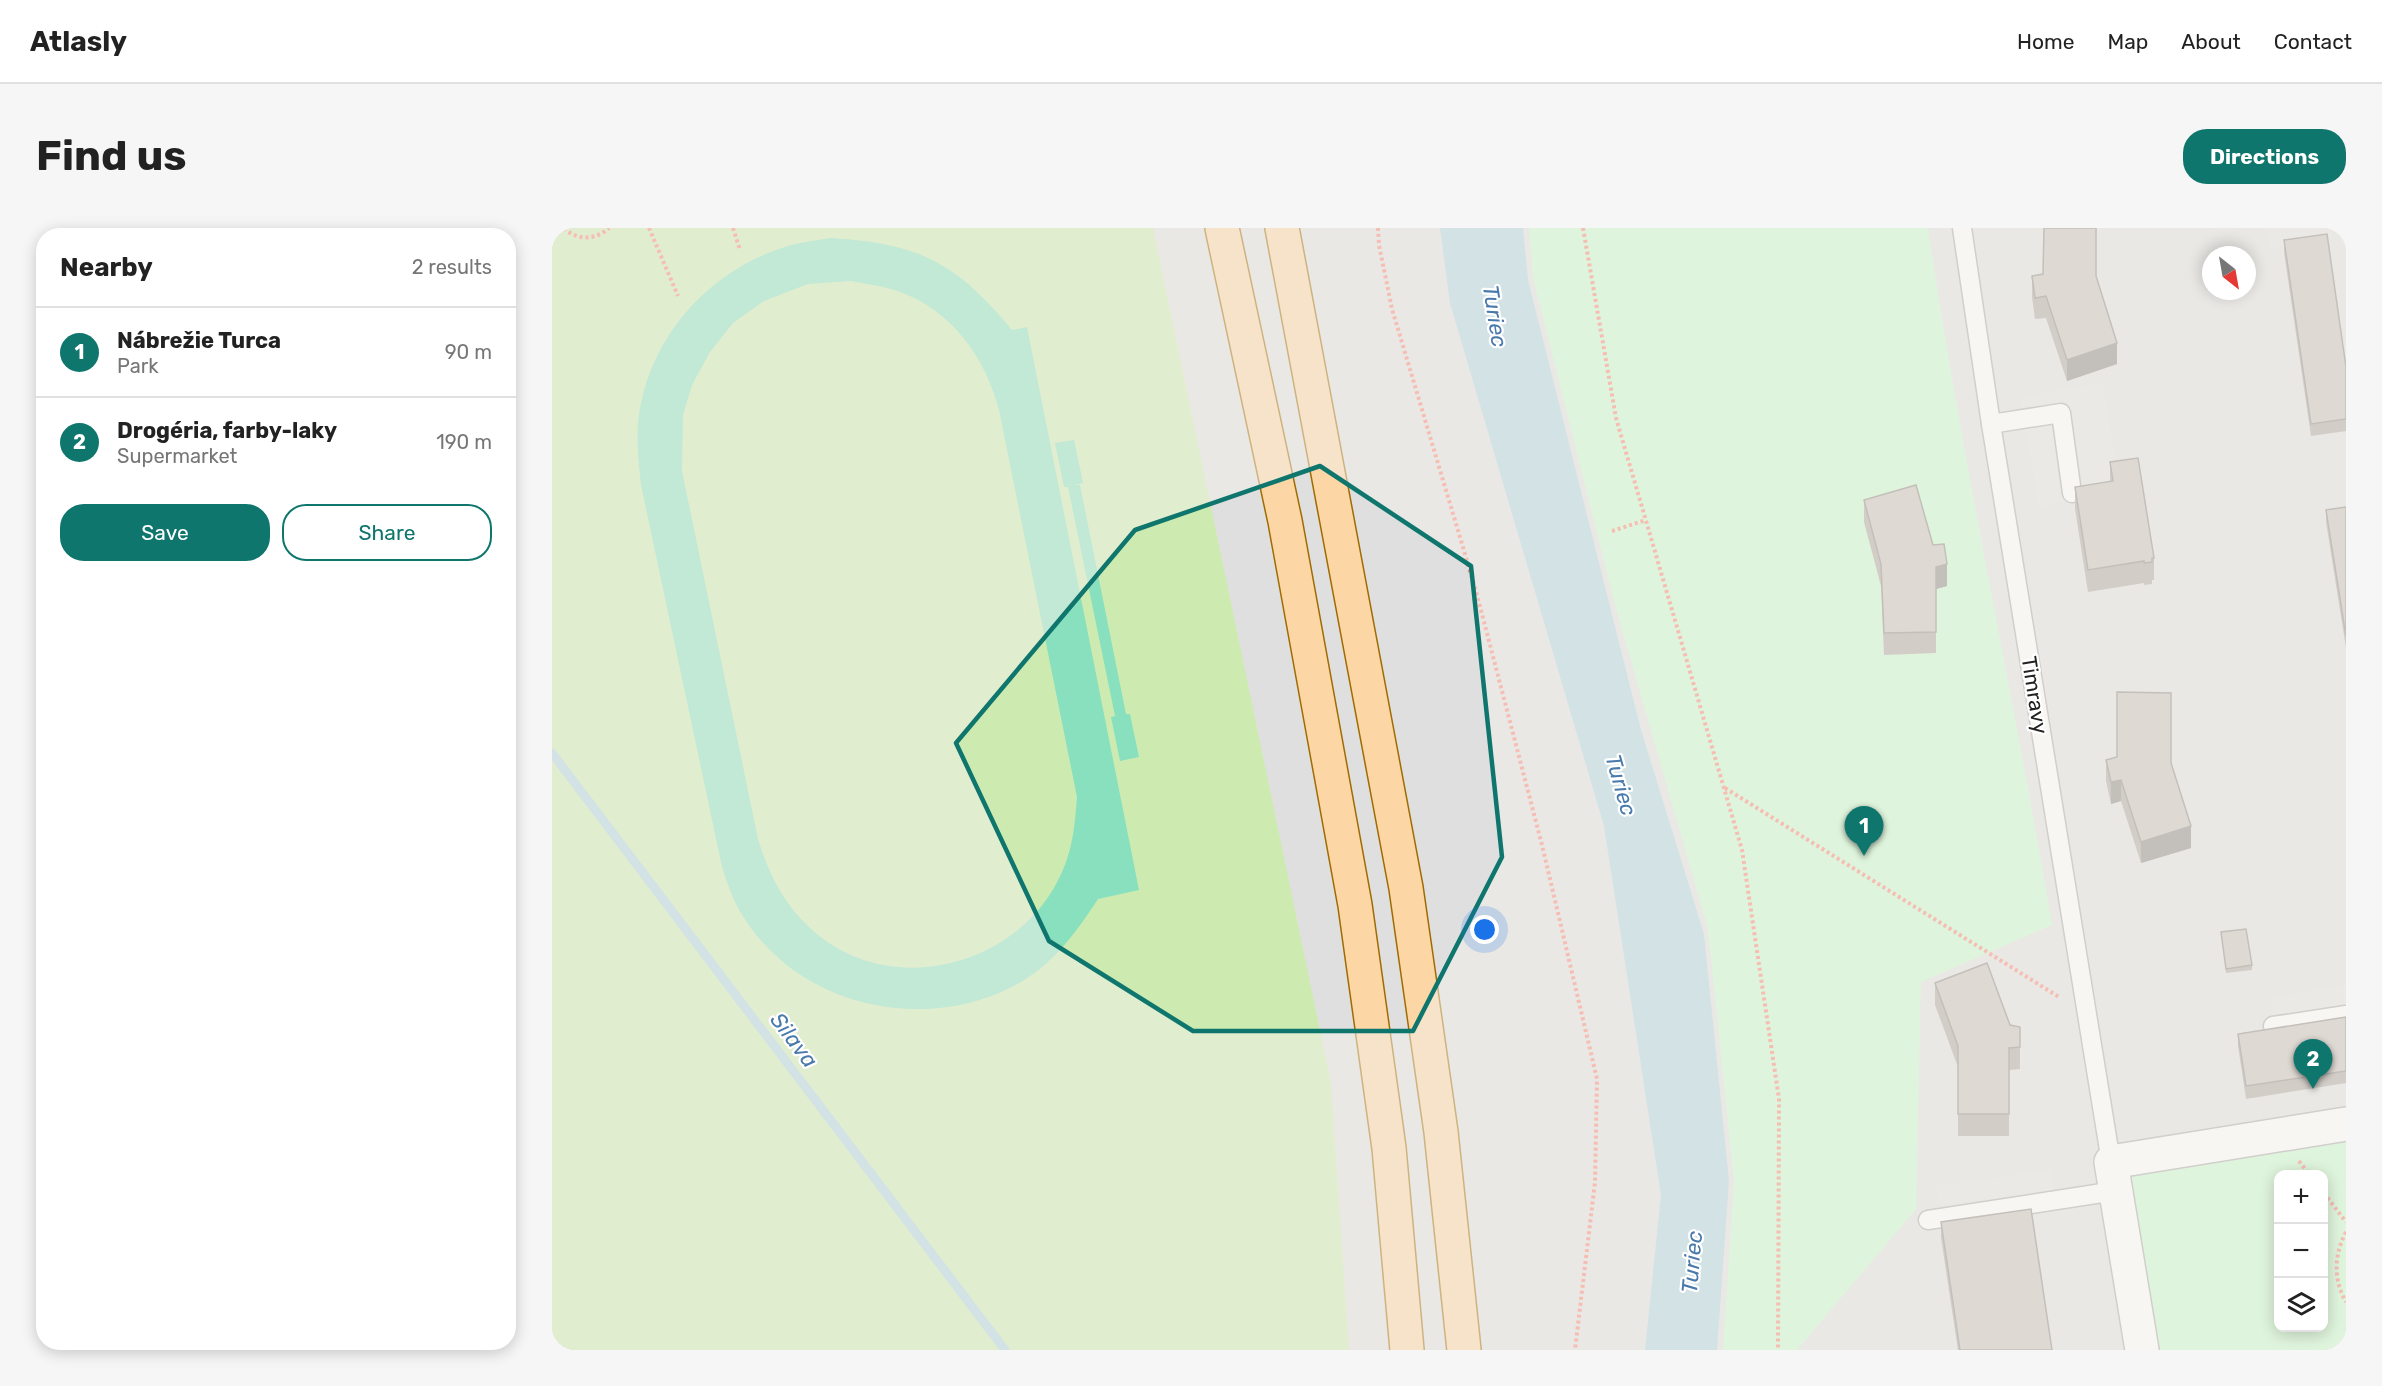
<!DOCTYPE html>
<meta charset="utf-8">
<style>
body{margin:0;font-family:Rubik,sans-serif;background:#f6f6f6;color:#222}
.controls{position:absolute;right:18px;bottom:18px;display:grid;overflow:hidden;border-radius:12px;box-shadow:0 3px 15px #0003}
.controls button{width:54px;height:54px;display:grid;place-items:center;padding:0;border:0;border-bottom:2px solid #e0e0e0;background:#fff;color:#222;font:30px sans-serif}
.compass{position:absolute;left:1650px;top:18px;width:54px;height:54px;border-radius:50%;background:#fff;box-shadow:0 3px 15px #0003;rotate:149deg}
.you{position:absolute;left:933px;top:702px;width:21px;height:21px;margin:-15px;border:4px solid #fff;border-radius:50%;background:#1a73e8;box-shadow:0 0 0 9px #1a73e833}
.badge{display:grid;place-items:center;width:39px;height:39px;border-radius:50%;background:#0f766e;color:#fff;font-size:20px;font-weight:700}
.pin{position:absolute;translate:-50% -50px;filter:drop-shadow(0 2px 3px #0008)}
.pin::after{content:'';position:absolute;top:32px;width:21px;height:18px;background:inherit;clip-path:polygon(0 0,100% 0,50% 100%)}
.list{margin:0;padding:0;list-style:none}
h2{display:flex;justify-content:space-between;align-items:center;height:78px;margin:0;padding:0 24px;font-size:26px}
h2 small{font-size:20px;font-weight:400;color:#767676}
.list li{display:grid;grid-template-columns:39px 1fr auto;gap:18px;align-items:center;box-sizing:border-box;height:90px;padding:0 24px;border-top:2px solid #e0e0e0}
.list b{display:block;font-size:22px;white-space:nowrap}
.list p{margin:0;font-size:20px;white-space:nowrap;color:#767676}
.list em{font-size:20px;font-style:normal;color:#767676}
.actions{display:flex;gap:12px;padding:18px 24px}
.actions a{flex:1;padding:14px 0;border:2px solid #0f766e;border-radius:24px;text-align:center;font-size:21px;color:#0f766e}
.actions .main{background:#0f766e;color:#fff}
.icon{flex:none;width:33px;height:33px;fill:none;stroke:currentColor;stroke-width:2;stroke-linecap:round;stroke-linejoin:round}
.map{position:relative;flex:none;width:1794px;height:1122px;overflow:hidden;border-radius:24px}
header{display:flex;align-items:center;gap:36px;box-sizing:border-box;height:84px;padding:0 30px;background:#fff;border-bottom:2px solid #e0e0e0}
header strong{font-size:28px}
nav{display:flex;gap:33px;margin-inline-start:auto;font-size:21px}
.intro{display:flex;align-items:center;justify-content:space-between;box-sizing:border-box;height:144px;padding:0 36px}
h1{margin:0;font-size:42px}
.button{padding:15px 27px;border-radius:24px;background:#0f766e;color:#fff;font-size:21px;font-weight:700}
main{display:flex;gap:36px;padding:0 36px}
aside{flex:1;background:#fff;border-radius:24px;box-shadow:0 3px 15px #0003}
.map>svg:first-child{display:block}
.residential{fill:#e0dfdf;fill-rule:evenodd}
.grass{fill:#cdebb0}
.park{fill:#c8facc;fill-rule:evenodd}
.pitch{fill:#88e0be;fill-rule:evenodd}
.parking{fill:#e2e2e2}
.water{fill:#aad3df}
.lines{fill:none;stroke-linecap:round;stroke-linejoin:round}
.stream{stroke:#aad3df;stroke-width:9}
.lane-casing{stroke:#a9a9a9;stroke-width:21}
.street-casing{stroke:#a9a9a9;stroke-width:36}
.primary-casing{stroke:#a06b00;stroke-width:36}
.path{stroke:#fa8072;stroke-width:4;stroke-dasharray:3 3;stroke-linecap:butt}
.lane{stroke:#fff;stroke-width:18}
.street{stroke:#fff;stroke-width:33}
.primary{stroke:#fcd6a4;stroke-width:33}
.wall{fill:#aba49e}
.shaded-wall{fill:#8b8681}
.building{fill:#c7bfb8;stroke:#8b8681;stroke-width:1.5}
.marked{fill:none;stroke:#0f766e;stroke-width:4.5;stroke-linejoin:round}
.labels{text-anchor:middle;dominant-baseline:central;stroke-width:4.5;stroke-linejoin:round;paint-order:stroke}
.street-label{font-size:21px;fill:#222;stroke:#fff}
.water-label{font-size:22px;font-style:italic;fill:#4a7aab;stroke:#fff}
</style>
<header>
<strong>Atlasly</strong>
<nav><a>Home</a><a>Map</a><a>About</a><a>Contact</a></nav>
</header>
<div class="intro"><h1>Find us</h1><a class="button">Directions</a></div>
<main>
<aside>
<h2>Nearby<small>2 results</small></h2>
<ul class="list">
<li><span class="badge">1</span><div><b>Nábrežie Turca</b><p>Park</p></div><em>90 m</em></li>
<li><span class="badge">2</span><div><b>Drogéria, farby-laky</b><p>Supermarket</p></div><em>190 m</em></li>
</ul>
<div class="actions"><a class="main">Save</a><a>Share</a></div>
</aside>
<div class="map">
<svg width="1794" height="1122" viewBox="0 0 1794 1122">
<rect width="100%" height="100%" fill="#f2efe9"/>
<path class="residential" d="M0,0H1794V1122H0ZM1659,27H1695V63H1659ZM1726,946H1772V1100H1726Z"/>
<polygon class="grass" points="0,0 601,0 779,855 797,1122 0,1122"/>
<g class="park">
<path d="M977,0H1376C1410,233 1461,464 1500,697L1369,754L1364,981L1245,1122H1171L1182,953L1156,701L1062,373L981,50Z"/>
<path d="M1794,896V1122H1590L1559,934ZM1726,946H1772V1100H1726Z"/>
</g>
<g class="pitch">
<path d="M278,10C366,15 404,34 460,102L475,99L587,662L546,671C525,703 503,734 469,754C379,806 253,782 194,693C183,677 176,658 170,639L89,257C86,230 83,202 89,175C104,102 161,41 233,19C247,14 263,13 278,10ZM299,53C314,56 331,58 345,63C399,81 433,129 447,182L525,569C523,595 521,620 510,644C468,741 332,774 255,697C230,673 216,644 206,611L130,243L131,187L140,157L158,124L181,95L212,73L256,56Z"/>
<polygon points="522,212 531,255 523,257 528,257 574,486 578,486 587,529 568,533 559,489 563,488 516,259 512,259 503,215"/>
</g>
<g class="parking">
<polygon points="1715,0 1779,0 1781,11 1718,20"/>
<polygon points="1550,155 1569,264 1487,279 1468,169"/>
<polygon points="1794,757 1794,778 1722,790 1719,769"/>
<polygon points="1499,942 1502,962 1387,978 1384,958"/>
</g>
<polygon class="water" points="888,0 971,0 976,52 1089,502 1152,706 1177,953 1165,1122 1093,1122 1109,967 1052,598 898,75"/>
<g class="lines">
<polyline class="stream" points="0,525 453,1122"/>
<defs>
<g id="lane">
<polyline points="1410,0 1439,196 1559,934"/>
<polyline points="1439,196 1509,185 1520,265"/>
<polyline points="1721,798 1794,787"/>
<polyline points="1376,992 1563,963"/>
</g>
<polyline id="street" points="1590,1122 1559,934 1794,896"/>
<g id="primary">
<polyline points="670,0 733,293 803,677 837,920 855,1122"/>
<polyline points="730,0 854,660 889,904 912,1122"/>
</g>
</defs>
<use href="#lane" class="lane-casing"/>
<use href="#street" class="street-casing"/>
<use href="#primary" class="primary-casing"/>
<g class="path">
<path d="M12,0C25,13 44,12 57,0"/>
<polyline points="97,0 126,68"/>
<polyline points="181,0 188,22"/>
<polyline points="826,0 827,17 840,81 924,363 990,617 1045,851 1043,954 1023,1122"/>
<polyline points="1031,0 1064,190 1190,622 1227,871 1226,1122"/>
<polyline points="1060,303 1094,292"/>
<polyline points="1173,560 1507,769"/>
<polyline points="1747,933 1757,946"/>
<polyline points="1772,965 1794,994"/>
<path d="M1794,1004C1782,1027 1781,1051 1794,1074"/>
</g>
<use href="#lane" class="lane"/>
<use href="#street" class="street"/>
<use href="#primary" class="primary"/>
</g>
<g class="wall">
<polygon points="1732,12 1794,139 1794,203 1759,208 1732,24"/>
<polygon points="1480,48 1544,49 1565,136 1515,153 1494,90 1483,91 1480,69"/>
<polygon points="1558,234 1602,330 1602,352 1600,352 1600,356 1592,357 1592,355 1536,364 1523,281 1523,259 1558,254"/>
<polygon points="1312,272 1381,317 1395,358 1384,361 1384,425 1332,427 1329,358 1312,294"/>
<polygon points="1794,279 1794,420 1774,294 1774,282"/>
<polygon points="1554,532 1619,535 1639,620 1589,635 1569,573 1559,576 1554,553"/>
<polygon points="1669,704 1700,737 1700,742 1674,745"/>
<polygon points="1383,755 1458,797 1468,799 1468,841 1457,842 1457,908 1406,908 1406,839 1383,777"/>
<polygon points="1794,789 1794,855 1694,871 1686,818 1686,806"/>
<polygon points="1389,994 1500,1122 1406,1122 1389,1010"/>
</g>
<g class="shaded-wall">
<polygon points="1565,115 1565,136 1515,153 1515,132"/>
<polygon points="1395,336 1395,358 1384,361 1384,339"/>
<polygon points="1569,552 1569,573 1559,576 1559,554"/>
<polygon points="1639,598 1639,620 1589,635 1589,614"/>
</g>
<g class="building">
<polygon points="1492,0 1544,0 1544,48 1565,115 1515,132 1494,68 1483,70 1480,48 1491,46"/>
<polygon points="1775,6 1794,139 1794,191 1759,196 1732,12"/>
<polygon points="1586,230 1602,330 1600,330 1600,334 1592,335 1592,333 1536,342 1523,259 1561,253 1558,234"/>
<polygon points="1364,257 1381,317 1392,316 1395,336 1384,339 1384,404 1332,405 1329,336 1312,272"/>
<polygon points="1794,279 1794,408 1774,282"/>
<polygon points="1565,464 1619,465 1619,535 1639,598 1589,614 1569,552 1559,554 1554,532 1565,529"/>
<polygon points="1694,701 1700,737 1674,741 1669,704"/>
<polygon points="1435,735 1458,797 1468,799 1468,819 1457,820 1457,886 1406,886 1406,818 1383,755"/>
<polygon points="1794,789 1794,843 1694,858 1686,806"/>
<polygon points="1479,981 1500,1122 1408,1122 1389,994"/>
</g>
<path d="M0 0H1794V1122H0ZM768,238L919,338L950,629L861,803H641L497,713L404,515L583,302Z" fill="#f2efe9" fill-opacity=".55" fill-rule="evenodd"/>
<path class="marked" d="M768,238L919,338L950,629L861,803H641L497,713L404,515L583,302Z"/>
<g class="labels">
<g class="street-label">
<text transform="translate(1483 467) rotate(81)">Timravy</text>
</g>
<g class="water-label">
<text transform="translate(943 88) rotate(81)">Turiec</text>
<text transform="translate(1069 557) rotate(74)">Turiec</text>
<text transform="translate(242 812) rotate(53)">Silava</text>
<text transform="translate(1140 1034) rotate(-85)">Turiec</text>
</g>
</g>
</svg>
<div class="controls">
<button>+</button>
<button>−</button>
<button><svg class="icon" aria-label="layers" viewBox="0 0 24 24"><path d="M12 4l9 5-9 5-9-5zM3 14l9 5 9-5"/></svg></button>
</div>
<svg class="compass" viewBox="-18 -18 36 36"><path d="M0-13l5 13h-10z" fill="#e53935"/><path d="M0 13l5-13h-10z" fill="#767676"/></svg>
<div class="you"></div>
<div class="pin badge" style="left:1312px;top:628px">1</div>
<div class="pin badge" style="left:1761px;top:861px">2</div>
</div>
</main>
